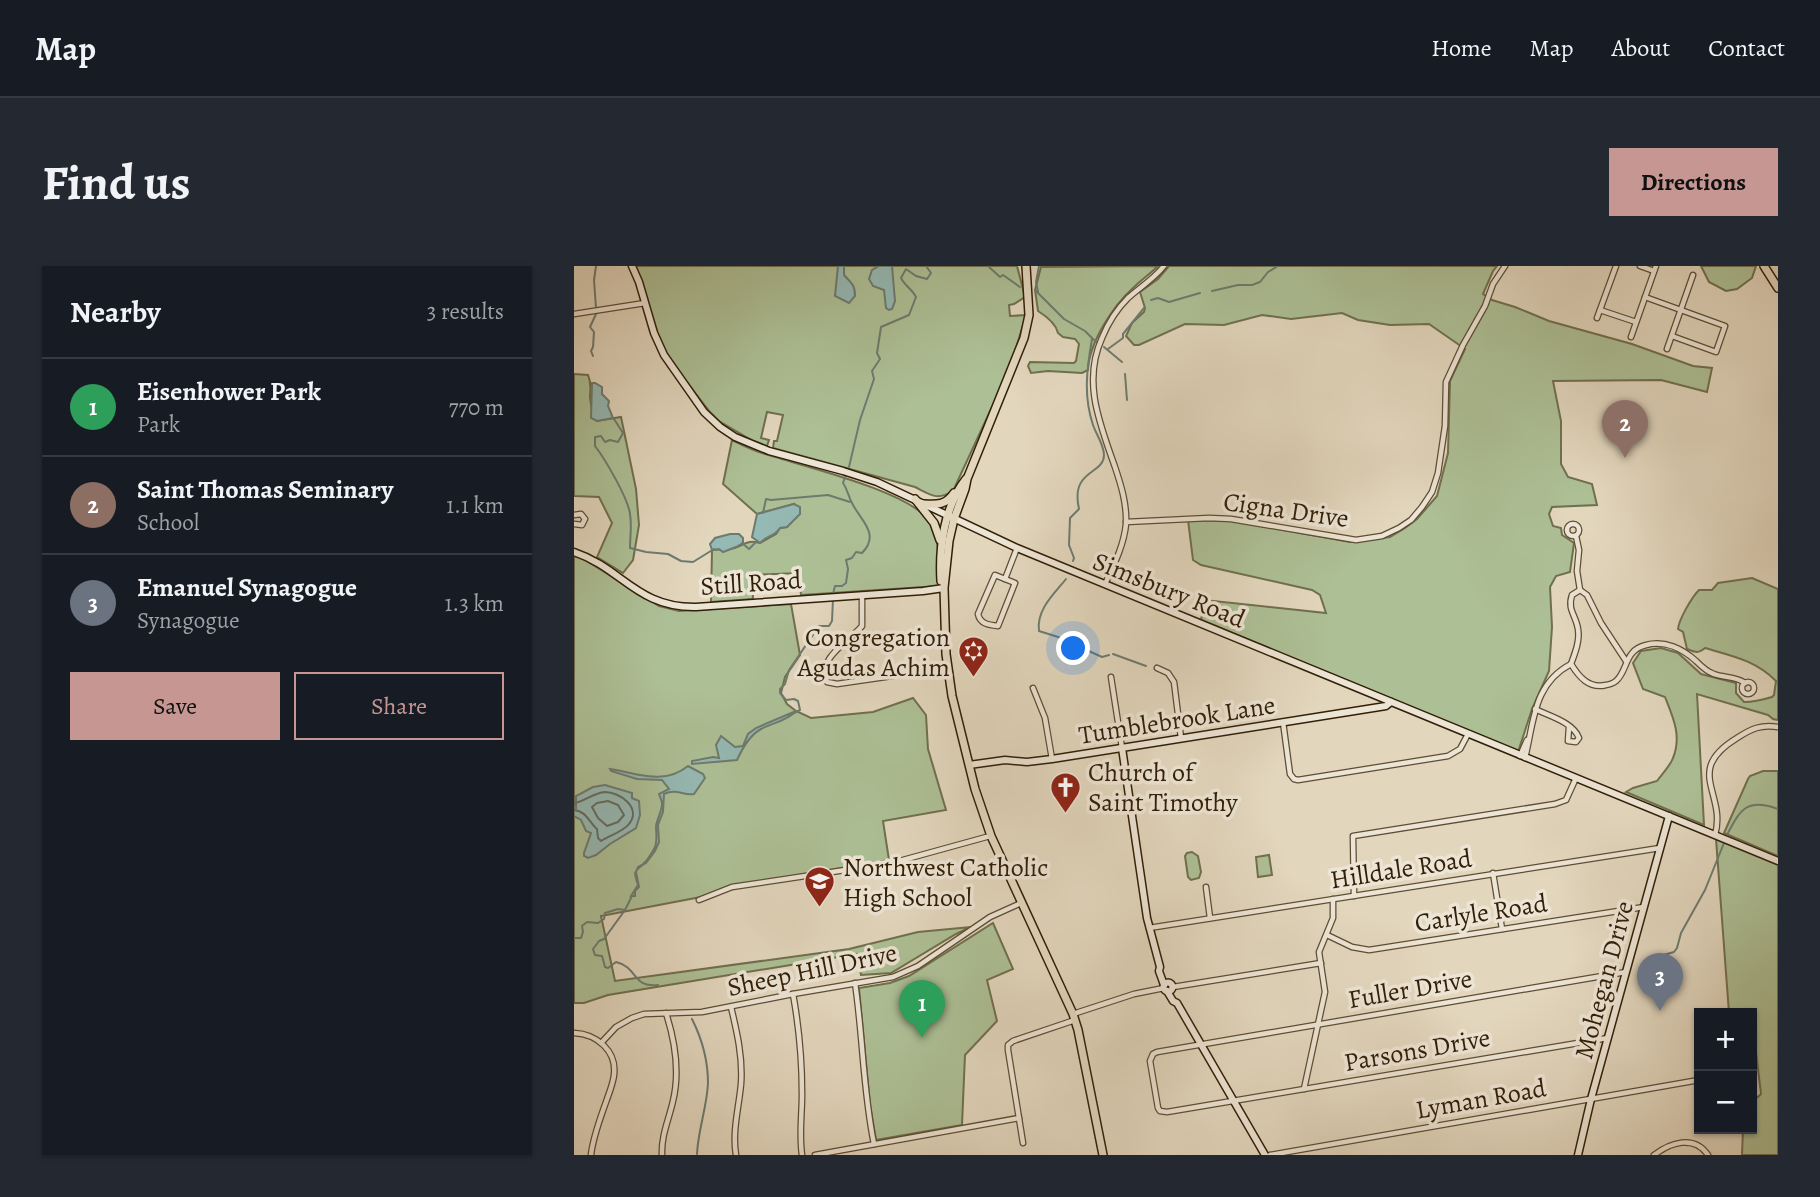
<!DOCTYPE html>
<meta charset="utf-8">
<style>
body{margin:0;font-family:Alegreya,serif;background:#242831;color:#f1f3f6}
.controls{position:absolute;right:21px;bottom:21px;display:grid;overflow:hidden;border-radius:0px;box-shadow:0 2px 5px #0004}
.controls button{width:63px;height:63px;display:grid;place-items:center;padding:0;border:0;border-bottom:2px solid #363941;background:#171b24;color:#f1f3f6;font:35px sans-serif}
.you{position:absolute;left:500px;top:383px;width:24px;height:24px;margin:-18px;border:5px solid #fff;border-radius:50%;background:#1a73e8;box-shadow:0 0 0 10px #1a73e833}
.badge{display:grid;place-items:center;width:46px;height:46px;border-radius:50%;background:#c59692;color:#fff;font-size:23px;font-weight:700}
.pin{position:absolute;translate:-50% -58px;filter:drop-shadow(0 2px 4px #0008)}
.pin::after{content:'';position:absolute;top:37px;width:24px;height:21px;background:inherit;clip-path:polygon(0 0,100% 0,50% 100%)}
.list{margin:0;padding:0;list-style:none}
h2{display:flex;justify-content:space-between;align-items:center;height:91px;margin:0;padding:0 28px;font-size:30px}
h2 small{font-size:23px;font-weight:400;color:#9ea1a6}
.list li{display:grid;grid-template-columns:46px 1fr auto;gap:21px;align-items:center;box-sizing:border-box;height:98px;padding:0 28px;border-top:2px solid #363941}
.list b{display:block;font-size:26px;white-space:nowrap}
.list p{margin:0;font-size:23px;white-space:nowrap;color:#9ea1a6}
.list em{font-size:23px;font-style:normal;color:#9ea1a6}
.actions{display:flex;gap:14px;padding:21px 28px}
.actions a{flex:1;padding:16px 0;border:2px solid #c59692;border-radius:0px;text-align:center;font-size:24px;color:#c59692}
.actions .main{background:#c59692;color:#111}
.map{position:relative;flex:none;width:1204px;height:889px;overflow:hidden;border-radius:0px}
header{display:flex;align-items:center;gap:42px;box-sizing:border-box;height:98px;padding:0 35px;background:#171b24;border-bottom:2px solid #363941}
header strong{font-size:33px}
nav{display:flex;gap:38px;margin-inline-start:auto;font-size:24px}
.intro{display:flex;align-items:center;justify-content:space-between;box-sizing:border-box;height:168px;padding:0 42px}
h1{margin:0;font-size:49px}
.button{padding:18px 32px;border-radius:0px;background:#c59692;color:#111;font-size:24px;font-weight:700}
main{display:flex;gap:42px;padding:0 42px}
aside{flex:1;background:#171b24;border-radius:0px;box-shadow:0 2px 5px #0004}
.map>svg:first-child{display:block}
.green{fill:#adbf95;stroke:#706f4e;stroke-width:2}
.water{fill:#95b9b4;stroke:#6d7b6f;stroke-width:2}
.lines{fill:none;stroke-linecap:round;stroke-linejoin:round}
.shore{stroke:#646c5e;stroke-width:2}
.stream{stroke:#6d7b6f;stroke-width:2}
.street-casing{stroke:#5e4d34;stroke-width:7}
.secondary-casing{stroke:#321f07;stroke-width:9}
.primary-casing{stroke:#321f07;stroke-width:10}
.street{stroke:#ece4d4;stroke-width:4.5}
.secondary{stroke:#ece4d4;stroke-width:6}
.primary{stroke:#e2d6bd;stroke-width:7}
.labels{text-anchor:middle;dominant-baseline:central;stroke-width:7;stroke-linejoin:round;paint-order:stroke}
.street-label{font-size:26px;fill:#321f07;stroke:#ece4d4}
.poi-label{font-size:26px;fill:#321f07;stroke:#ece4d4;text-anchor:start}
</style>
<header>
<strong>Map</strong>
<nav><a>Home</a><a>Map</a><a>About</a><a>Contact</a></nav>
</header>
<div class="intro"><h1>Find us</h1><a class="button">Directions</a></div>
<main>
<aside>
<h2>Nearby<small>3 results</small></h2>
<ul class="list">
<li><span class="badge" style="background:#2e9e5b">1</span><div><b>Eisenhower Park</b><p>Park</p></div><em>770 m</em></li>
<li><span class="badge" style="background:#8d6e63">2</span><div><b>Saint Thomas Seminary</b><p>School</p></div><em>1.1 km</em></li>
<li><span class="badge" style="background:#6b7280">3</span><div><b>Emanuel Synagogue</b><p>Synagogue</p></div><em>1.3 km</em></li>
</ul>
<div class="actions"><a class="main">Save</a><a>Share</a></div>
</aside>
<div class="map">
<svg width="1204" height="889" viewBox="0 0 1204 889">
<rect width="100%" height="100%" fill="#e2d6bd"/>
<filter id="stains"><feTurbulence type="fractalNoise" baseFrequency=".00286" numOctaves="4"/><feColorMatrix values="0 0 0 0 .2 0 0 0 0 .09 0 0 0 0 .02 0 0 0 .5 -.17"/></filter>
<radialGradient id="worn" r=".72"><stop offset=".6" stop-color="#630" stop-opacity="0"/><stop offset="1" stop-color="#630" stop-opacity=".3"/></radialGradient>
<g class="green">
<path d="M61,0H443L451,31L440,38L435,39L436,50L452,49L442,82L424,128L379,225C363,235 357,229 341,221L199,182L200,175H203L209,149L193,146L187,172L195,174L193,180L179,175L145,155L136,146L122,128L95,92L85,73Z"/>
<path d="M584,0C576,8 567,14 559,22C539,40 515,77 514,104L508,107L474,105L457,107L454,100L456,96L500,97L502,95L505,78L501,73L489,71L484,67C482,58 472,50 464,45L461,24L467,1Z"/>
<polygon points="595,0 923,0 919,5 909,28 918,34 941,41 975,55 1058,78 1119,100 1138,102 1133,126 1087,114 979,115 987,155 987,198 994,211 1018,218 1023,239 978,241 975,248 979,260 987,262 988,269 1000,277 996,306 982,310 976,321 978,361 975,405 958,443 944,486 627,354 631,334 752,347 746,329 738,324 627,299 619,294 614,254 661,255 776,276 816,271 831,262 843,253 863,230 874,187 876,115 891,83 855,58 816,59 784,54 768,47 717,53 688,49 650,59 611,58 565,79 560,79 552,70 558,57 570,46 571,42 566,26 584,13"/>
<polygon points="1127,0 1182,0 1178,12 1163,23 1152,25 1135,16"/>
<path d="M0,108L14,109C18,118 16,123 16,132C17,141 19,148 23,155L47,151L62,223L65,259L59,294L49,307L23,291L38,257L25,231L0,230Z"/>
<path d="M158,174C168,179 178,184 188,187C224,199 337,225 356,256C367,274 364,299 365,320L227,329L225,307L178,309L179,333L137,336L138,284C145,283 156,284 163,281C173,277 174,274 186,277L202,268L206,262L213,261L217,255L220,238L183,248L149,218Z"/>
<polygon points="0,290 8,292 85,340 105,345 217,338 226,389 211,411 207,427 213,438 222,445 237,452 299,446 339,432 352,449 354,483 372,544 309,555 315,594 155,621 132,630 27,650 41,715 275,683 344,666 397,661 382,668 317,707 287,709 283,688 34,729 10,737 0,737"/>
<path d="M1178,312L1204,323V454L1199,453L1194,449L1123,428L1130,559L1052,526L1059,522L1083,515C1088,508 1096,500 1099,492C1108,470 1099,451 1091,431L1069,423L1059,397L1067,385L1087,382L1104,387L1127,408L1162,417V427L1170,436C1180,436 1188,434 1198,431L1200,429L1202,415C1181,394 1158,390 1131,382C1124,388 1121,386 1113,383L1109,366L1104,363C1105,353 1118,331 1125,324H1138L1144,317Z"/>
<polygon points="1189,505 1204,505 1204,590 1150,567 1174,513 1176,510"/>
<polygon points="1142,573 1204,598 1204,889 1168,889 1169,863 1178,863 1178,836 1187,828 1180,770 1178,769 1178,747 1155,747"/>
<polygon points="618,586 624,590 627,606 625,612 617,614 614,611 611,590 613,587"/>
<polygon points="695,589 698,609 684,611 682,591"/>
<polygon points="419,657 439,703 413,714 423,755 391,789 388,859 302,874 296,839 285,722 316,717 335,710"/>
</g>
<g class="water">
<path d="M264,0H270V9C277,17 281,18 281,30L275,37L261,30Z"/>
<polygon points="305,0 318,0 321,35 318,43 315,44 312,42 310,24 299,20 295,13 298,4"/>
<polygon points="18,117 21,117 28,121 28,128 35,135 34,140 39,152 23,155 17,152"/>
<path d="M220,238L226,241V248L213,261L206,262C200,271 192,270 186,277L178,271L183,248Z"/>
<polygon points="156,268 165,268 169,272 169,277 162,281 149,286 145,283 138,284 136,278 141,272"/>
<path d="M222,445C213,455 198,457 187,463C176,469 168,483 163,494L118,498V495L139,491L145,492L142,479L147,470L161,481L169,480L174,468L182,462Z"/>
<path d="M114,500L129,508L131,512L120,528C109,530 103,522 90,528L89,546L84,559L85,576L81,585L72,597L64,601L62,606L65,621L61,625V630H57L64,619C58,601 62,607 71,596C73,595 79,585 80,583C84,576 82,567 82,560C83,553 88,545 88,538C88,535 86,531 85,528L95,523L88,514L63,513L37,505L36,503C63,507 89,520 114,500Z"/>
<polygon points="31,519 58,527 58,532 65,535 66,549 62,562 36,578 22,589 14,592 10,590 10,587 17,567 12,565 7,554 0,550 0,542 2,542 2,530 19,521"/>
</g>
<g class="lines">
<g class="shore">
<polygon points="34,535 44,539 50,549 44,556 33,560 24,552 18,541 23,537"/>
<path d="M0,537C10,536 19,527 31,526C46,526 68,542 55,558C50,565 35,570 27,575L24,572L23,563C15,556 12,545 0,544"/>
</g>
<g class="stream">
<polyline points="414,0 426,11 429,9 446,21"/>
<polyline points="461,24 490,53 511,65 522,76"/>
<polyline points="638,25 664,19 678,19 686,16 694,6 704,0"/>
<polyline points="464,26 462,16 465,0"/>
<polyline points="577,34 584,32 595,36 626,27"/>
<polyline points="22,42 20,14 22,0"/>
<polyline points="530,81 548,96"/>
<polyline points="534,83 549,72 549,68 570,42"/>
<polyline points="19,90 17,85 19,81 20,66 16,61 22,48"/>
<polyline points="551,108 553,134"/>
<path d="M40,153L49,167L44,176L36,174L31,176L27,170L21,171V180C31,193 54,232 56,248C58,259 56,271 56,282L72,286L94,288L107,295L119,296L140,283"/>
<path d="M275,201L286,154L300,113L298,105L306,93L303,87L307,61L335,49L342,31C338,23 331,20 327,12L332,3L342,10L353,13L357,7L352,0"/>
<polyline points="189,247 192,233 197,234 254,229 276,236"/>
<polyline points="168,277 175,283 182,276"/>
<path d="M499,295L500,292L495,279L496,252L505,243C496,203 530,209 530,189C530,179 522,168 519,159C509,129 513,102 518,73"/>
<path d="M492,313C480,328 462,344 465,365L484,371L528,391L535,389"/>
<path d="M259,328L261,320H268L272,317L274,303L272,294L278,292L282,286L288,287C307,268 286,254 278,237C274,230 274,224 269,217L271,211"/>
<polyline points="539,388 572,400"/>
<polyline points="218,448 226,444 224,435 220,433 212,434 206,427 206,423 211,418 215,404 245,360 255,360 258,355 259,333"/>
<path d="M1154,567C1167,542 1174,532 1204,543"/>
<path d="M51,644L30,673L25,675L19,683L21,689L28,690L31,701L34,702L42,696C64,701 58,722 84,719"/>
<polyline points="0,672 7,672 9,666 8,660 13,656 24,657 30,653 31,647 44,643 51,644 58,630"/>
<polyline points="1079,692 1100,686 1103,682 1107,667 1131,624 1150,577"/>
<path d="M118,753C128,773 134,794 134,817C133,841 124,864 123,888"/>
</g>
<defs>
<g id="street">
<polyline points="1066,0 1080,5"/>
<polyline points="1071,31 1151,60 1142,86 1098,70"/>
<polyline points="1026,44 1062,56"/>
<polyline points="0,48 71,37"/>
<polyline points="1023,52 1042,0"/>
<polyline points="1057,71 1082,0"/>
<polyline points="1093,83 1119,9"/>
<polyline points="0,249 7,248 11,253 8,259 0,258"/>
<polyline points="552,256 635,252 657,253 782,274 808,270 825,262 837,254 848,241 858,226 864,207 871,160 872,116 889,79 911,40 919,18 931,0"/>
<circle cx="999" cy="264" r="6"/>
<polyline points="1002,270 1005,284 1003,305 1006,324"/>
<path d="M421,309L441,317L424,360C415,359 406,358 404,348Z"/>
<polyline points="431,313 443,282"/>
<path d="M531,318C540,299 550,279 552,258C553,238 547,219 541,201C526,158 508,116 528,72C534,57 543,43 554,32C566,21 580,13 590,0"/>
<path d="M288,329V360C275,376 242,392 253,416L263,418L373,402"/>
<path d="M1052,395L1027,357L1013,329L1006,324L998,329C993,344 1002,349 1004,363C1006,375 1001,387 997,398C1005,411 1015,423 1032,419C1034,419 1040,417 1042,415C1054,405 1050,384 1072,379C1091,374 1109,383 1122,395C1127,400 1133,406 1140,408C1150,412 1162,410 1171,417"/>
<polyline points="583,402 594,407 600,416 607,472"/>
<polyline points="537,411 548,482"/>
<circle cx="1174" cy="422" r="6"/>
<polyline points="459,422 471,452 478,493"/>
<path d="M961,443C975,450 999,456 1005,472L1002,476L994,475L995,461"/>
<polyline points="709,456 716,508 720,513 724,514 874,490 886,483 894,468"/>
<polyline points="946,490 953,474"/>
<path d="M951,492C960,456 959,418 997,398"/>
<path d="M1141,569C1153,527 1109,505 1163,472C1177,463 1187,458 1204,461"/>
<polyline points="919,607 928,663"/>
<polyline points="632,621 636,652"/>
<polyline points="780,630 779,570 981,538 992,534 1002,512"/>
<polyline points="125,634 158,621 318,597 416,570"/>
<polyline points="575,662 1086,582"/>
<polyline points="753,669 778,681 795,684 1070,641"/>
<path d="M281,717C289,771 289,825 300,878"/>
<polyline points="599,721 747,697"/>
<path d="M219,728C225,761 228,794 228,828C228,849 225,868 228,889"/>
<path d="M157,741C163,766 169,792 167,818C165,841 158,865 162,889"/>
<polyline points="499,748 560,728 590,722"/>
<path d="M0,767C23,768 43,785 40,809C39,818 35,827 32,836C26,853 19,871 17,889"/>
<polyline points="1034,772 593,846 586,845 584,842 576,795 579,788 583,786 1052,706"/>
<polyline points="28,776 42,761 58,752 70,748 128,746 219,728 319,711 344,700 416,651 447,637"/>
<polyline points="730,823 751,726 745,686 759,652 759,633"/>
<polyline points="449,877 434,784 434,779 439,775 501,754"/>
<path d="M88,889C87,870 95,853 99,835C106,806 101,775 92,747"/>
<polyline points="241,889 445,852"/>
<polyline points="696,889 1125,814"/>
<path d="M1080,889C1096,877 1120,868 1134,889"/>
</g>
<g id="secondary">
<polyline points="58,0 65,16 80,67 90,89 130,146 146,161 161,171 195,185 269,205 303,216 443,282 1204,595"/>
<path d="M0,286C48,302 63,342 122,341L349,325L370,322"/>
<polyline points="548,482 573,652 586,701 585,705 590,719"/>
<polyline points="395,499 431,494 453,496 478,493 812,440 817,436"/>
<circle cx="594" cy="721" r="4.5"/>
<polyline points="593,725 599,735 603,737 691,889"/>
<polyline points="1004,889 1017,833 1095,550"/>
</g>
<g id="primary">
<polyline points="452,0 455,49 450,72 393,213 391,223 380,253 375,275 370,322 372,388 378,430 401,523 417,570 499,748 504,764 529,889"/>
<polyline points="1190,0 1204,22"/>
<polyline points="341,233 360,257 366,274"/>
<path d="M350,238C363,239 372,239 380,227"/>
<path d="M367,315C365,281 370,241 392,213"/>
</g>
</defs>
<use href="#street" class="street-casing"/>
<use href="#secondary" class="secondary-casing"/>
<use href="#primary" class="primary-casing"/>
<use href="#street" class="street"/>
<use href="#secondary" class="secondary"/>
<use href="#primary" class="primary"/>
</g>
<defs>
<symbol id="synagogue-pin" viewBox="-11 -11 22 30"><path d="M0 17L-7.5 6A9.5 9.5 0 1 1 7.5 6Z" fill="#8f2418" stroke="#ece4d4"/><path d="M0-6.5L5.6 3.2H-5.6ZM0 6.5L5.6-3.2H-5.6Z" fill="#fff"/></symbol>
<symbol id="church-pin" viewBox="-11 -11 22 30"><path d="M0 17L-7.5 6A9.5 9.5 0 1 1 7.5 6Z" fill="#8f2418" stroke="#ece4d4"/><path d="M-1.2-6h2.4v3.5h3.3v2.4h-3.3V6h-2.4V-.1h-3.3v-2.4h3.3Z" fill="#fff"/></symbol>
<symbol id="school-pin" viewBox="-11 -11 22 30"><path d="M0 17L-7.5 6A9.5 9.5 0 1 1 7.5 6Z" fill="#8f2418" stroke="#ece4d4"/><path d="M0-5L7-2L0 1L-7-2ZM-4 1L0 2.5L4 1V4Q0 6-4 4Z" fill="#fff"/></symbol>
</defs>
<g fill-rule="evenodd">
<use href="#synagogue-pin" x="382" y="368" width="35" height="47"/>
<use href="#church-pin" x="474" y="504" width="35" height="47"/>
<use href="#school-pin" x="228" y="598" width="35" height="47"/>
</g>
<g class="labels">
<g class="street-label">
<text transform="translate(712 244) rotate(8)">Cigna Drive</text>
<text transform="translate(177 317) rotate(-4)">Still Road</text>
<text transform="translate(595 324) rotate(22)">Simsbury Road</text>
<text transform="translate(603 454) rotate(-9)">Tumblebrook Lane</text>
<text transform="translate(827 603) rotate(-9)">Hilldale Road</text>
<text transform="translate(907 647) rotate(-9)">Carlyle Road</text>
<text transform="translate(238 704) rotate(-12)">Sheep Hill Drive</text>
<text transform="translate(1030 714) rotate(-75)">Mohegan Drive</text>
<text transform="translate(836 723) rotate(-10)">Fuller Drive</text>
<text transform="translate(843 784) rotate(-10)">Parsons Drive</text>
<text transform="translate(907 833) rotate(-10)">Lyman Road</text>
</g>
<g class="poi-label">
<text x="376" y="371" text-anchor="end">Congregation<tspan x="376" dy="30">Agudas Achim</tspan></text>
<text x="514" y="506">Church of<tspan x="514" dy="30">Saint Timothy</tspan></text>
<text x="269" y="601">Northwest Catholic<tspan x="269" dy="30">High School</tspan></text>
</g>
</g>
<rect width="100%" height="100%" filter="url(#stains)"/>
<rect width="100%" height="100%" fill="url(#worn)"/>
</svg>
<div class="controls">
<button>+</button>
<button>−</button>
</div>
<div class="you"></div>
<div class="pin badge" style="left:348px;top:772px;background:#2e9e5b">1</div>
<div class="pin badge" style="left:1051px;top:192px;background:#8d6e63">2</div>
<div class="pin badge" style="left:1086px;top:745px;background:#6b7280">3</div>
</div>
</main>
